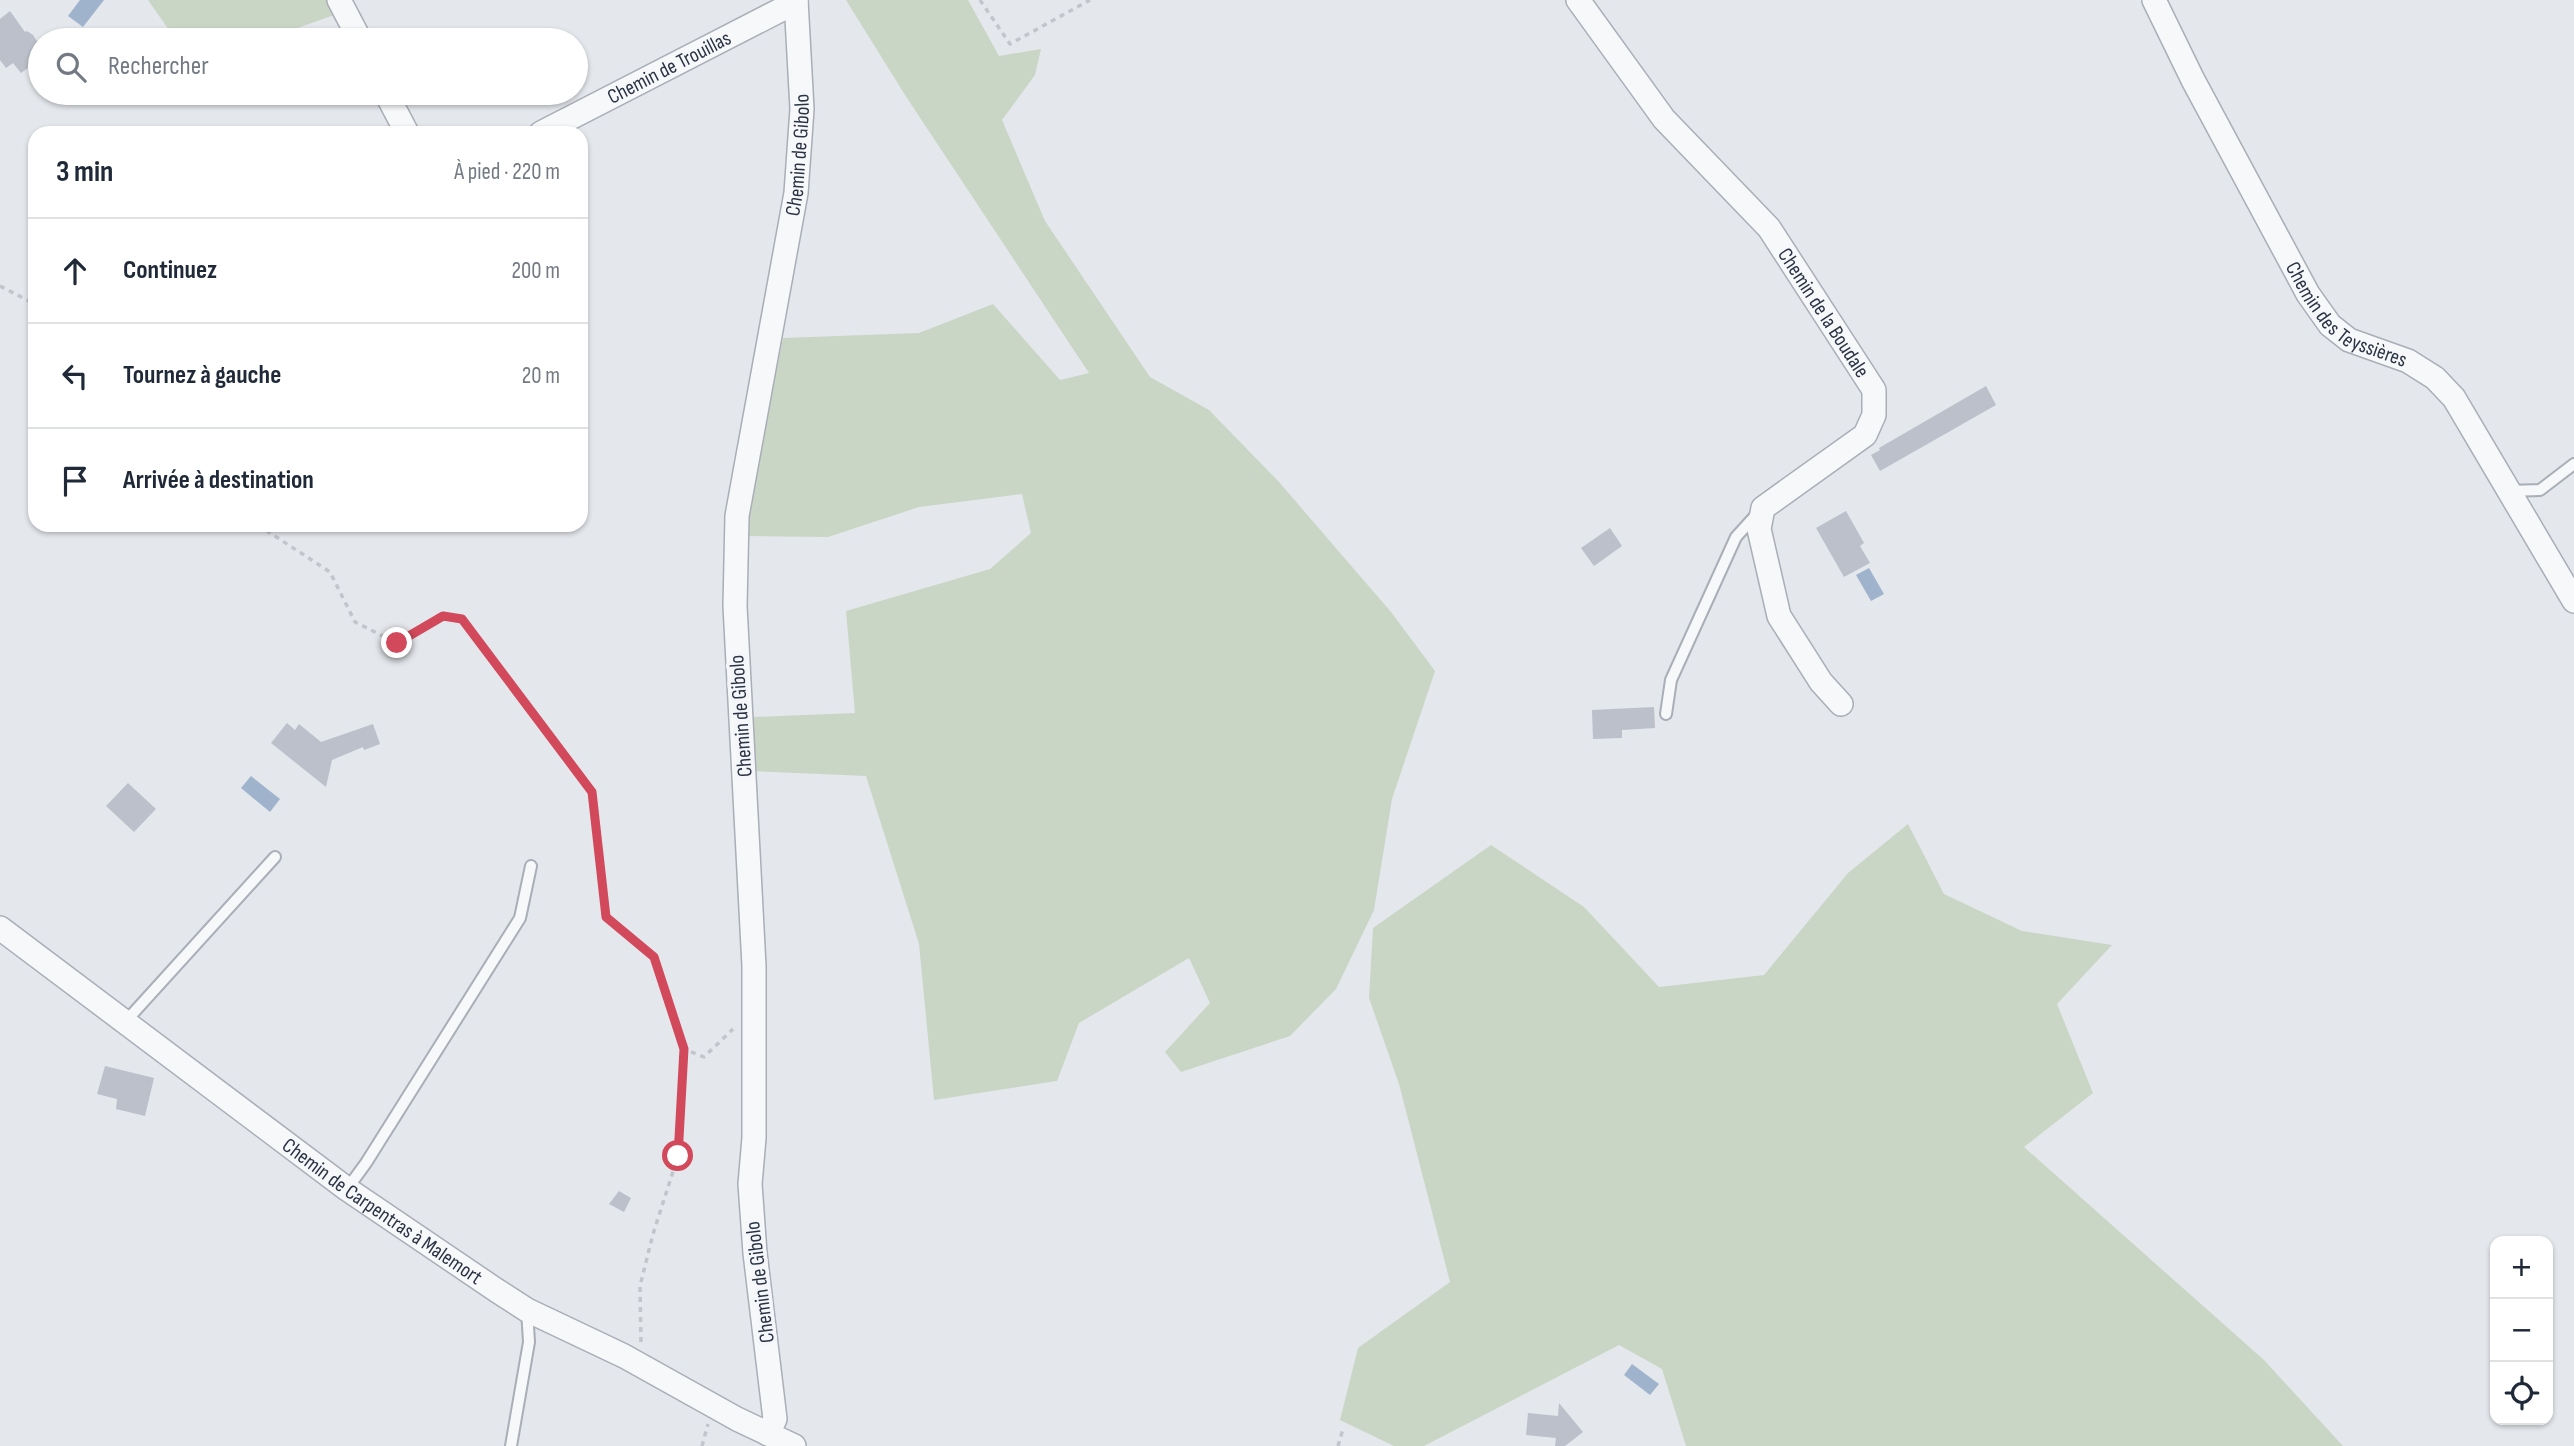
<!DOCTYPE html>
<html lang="fr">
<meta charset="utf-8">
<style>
body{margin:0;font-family:"Sofia Sans Condensed",sans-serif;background:#f6f6f7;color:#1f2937}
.controls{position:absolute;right:21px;bottom:21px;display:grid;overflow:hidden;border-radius:14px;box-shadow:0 2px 5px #0004}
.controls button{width:63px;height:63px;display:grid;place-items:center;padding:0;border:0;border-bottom:2px solid #e0e1e3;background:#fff;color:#1f2937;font:35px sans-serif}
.stop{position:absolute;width:21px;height:21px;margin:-16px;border:5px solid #d1495b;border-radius:50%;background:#fff}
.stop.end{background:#d1495b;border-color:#fff;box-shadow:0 2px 7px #0008}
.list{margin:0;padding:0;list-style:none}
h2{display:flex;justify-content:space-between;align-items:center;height:91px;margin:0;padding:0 28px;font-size:30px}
h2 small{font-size:23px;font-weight:400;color:#747a83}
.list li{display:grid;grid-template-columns:46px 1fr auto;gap:21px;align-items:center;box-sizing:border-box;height:105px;padding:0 28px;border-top:2px solid #e0e1e3}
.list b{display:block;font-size:26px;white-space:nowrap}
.list em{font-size:23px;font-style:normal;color:#747a83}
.icon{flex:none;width:38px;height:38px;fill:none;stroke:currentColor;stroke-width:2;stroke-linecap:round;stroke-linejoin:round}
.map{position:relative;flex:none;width:2574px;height:1446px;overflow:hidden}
.search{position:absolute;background:#fff;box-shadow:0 2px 5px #0004;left:28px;top:28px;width:560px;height:77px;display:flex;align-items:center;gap:18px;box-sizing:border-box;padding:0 24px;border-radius:38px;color:#747a83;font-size:26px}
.panel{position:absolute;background:#fff;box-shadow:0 2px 5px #0004;left:28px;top:126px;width:560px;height:406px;border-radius:21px}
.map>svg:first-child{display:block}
.green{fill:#c9d6c5}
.water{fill:#9fb4cc}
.building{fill:#bbc0ca}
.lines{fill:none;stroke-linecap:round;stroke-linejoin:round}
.service-casing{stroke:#a9aeb7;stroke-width:14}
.minor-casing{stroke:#a9aeb7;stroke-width:26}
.path{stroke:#c2c5cb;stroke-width:3.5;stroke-dasharray:5 5;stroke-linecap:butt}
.service{stroke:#f7f8fa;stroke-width:10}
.minor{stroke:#f7f8fa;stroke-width:23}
.route{stroke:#d1495b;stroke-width:9}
.labels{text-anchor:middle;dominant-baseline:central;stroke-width:7;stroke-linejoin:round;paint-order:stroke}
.street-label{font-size:21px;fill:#2b3445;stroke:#f4f6f9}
</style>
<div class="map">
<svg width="2574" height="1446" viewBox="0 0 2574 1446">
<rect width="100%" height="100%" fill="#e4e7ec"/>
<g class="green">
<polygon points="148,0 330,0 337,14 264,40 176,40"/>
<polygon points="846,0 968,0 999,56 1041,49 1035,75 1002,120 1045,221 1150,377 1209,410 1279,482 1391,612 1435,671 1392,799 1374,910 1336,989 1290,1036 1181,1072 1165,1052 1210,1003 1189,958 1079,1023 1057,1081 934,1100 919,944 866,776 752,771 754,717 855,713 846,611 990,569 1031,533 1022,494 919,507 828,537 749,536 747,516 783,338 919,333 993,304 1060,380 1089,373 905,95"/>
<polygon points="1908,824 1944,894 2022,931 2112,945 2057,1004 2093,1093 2024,1147 2264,1360 2343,1446 1686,1446 1662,1369 1619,1345 1424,1446 1394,1446 1340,1420 1358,1348 1450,1282 1399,1084 1369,998 1373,928 1491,845 1584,907 1659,987 1764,975 1848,873"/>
</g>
<g class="water">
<polygon points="80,0 104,0 83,27 68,16"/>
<polygon points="1869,568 1884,594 1871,601 1856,575"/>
<polygon points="251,776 280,799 270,812 241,788"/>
<polygon points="1632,1364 1659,1384 1650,1395 1624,1375"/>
</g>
<g class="building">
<polygon points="10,11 25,32 27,31 33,35 40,46 40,59 21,73 13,63 6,68 0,60 0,19"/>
<polygon points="1986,386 1996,405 1880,471 1871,455 1880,450 1879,448"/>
<polygon points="1846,511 1864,543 1860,546 1870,563 1844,577 1816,528"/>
<polygon points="1610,528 1622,546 1594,566 1581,548"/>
<polygon points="1654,707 1655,728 1622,730 1622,738 1593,739 1592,710"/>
<polygon points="287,723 295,730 299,724 321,742 373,724 380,744 364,750 363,747 332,760 326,787 271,743"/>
<polygon points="128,783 156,809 134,832 106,806"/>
<polygon points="105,1066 154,1078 145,1116 116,1109 117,1099 97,1094"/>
<polygon points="619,1191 631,1198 624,1212 609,1204"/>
<polygon points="1559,1403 1583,1432 1565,1446 1555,1446 1556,1438 1526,1435 1528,1413 1558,1416"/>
</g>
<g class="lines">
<defs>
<g id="service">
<polyline points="2509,491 2540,490 2574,464"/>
<polyline points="1666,714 1671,680 1736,537 1756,515"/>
<polyline points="126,1021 275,857"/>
<polyline points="347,1189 366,1163 520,918 531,866"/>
<polyline points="511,1446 529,1342 527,1310"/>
</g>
<g id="minor">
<polyline points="339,0 360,40"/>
<path id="s1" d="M1578,0L1664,119L1769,228L1874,390V415L1865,435L1763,508L1759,529L1779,616L1821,682L1841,704"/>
<path id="s2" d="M2154,0L2193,80L2308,294L2330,325L2349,340L2408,361L2435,378L2454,398L2574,601"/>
<polyline points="386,93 407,133"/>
<path id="s3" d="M541,133L796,2"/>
<path id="s4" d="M0,928L347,1189L496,1290L527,1310L624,1356L737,1419L794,1446"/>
<path id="s5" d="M768,1434L775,1419L755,1253L750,1184L754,1138V966L735,606L737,516L796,193L802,109L796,0"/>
</g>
</defs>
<use href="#service" class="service-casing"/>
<use href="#minor" class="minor-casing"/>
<g class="path">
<polyline points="980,0 1010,44 1090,0"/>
<polyline points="0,286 35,304"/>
<polyline points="258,525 330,572 355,622 397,643 442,616 462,619 591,792 606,917 654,957 684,1049 704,1057 733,1029"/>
<polyline points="641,1342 640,1286 653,1234 678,1156 684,1049"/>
<polyline points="702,1446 708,1424"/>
<polyline points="1338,1446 1343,1429"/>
</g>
<use href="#service" class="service"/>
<use href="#minor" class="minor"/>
</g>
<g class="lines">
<polyline class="route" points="397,643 443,616 462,619 592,792 606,917 654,957 684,1049 678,1156"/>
</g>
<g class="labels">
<g class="street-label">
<text stroke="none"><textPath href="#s3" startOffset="144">Chemin de Trouillas</textPath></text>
<text stroke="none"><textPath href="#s5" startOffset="1288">Chemin de Gibolo</textPath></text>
<text stroke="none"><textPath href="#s2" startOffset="376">Chemin des Teyssières</textPath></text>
<text stroke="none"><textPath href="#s1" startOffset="399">Chemin de la Boudale</textPath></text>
<text transform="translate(741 716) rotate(-94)">Chemin de Gibolo</text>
<text stroke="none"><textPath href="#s4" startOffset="476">Chemin de Carpentras à Malemort</textPath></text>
<text transform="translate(760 1282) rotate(-97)">Chemin de Gibolo</text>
</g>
</g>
</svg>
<div class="controls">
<button>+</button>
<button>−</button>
<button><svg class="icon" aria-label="locate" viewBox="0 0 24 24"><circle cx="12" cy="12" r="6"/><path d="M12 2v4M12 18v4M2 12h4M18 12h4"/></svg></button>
</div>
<div class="stop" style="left:678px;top:1156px"></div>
<div class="stop end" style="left:397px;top:643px"></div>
<div class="search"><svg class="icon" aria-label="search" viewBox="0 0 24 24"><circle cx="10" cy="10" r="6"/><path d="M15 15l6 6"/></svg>Rechercher</div>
<section class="panel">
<h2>3 min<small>À pied · 220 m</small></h2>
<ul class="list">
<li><svg class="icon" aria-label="ahead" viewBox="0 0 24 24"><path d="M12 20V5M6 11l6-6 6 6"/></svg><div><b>Continuez</b></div><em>200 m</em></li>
<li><svg class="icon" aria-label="left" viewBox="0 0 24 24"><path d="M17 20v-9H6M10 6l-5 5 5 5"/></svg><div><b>Tournez à gauche</b></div><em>20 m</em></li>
<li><svg class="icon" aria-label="arrive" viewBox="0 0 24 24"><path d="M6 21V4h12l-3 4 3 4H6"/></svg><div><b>Arrivée à destination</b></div></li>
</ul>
</section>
</div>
